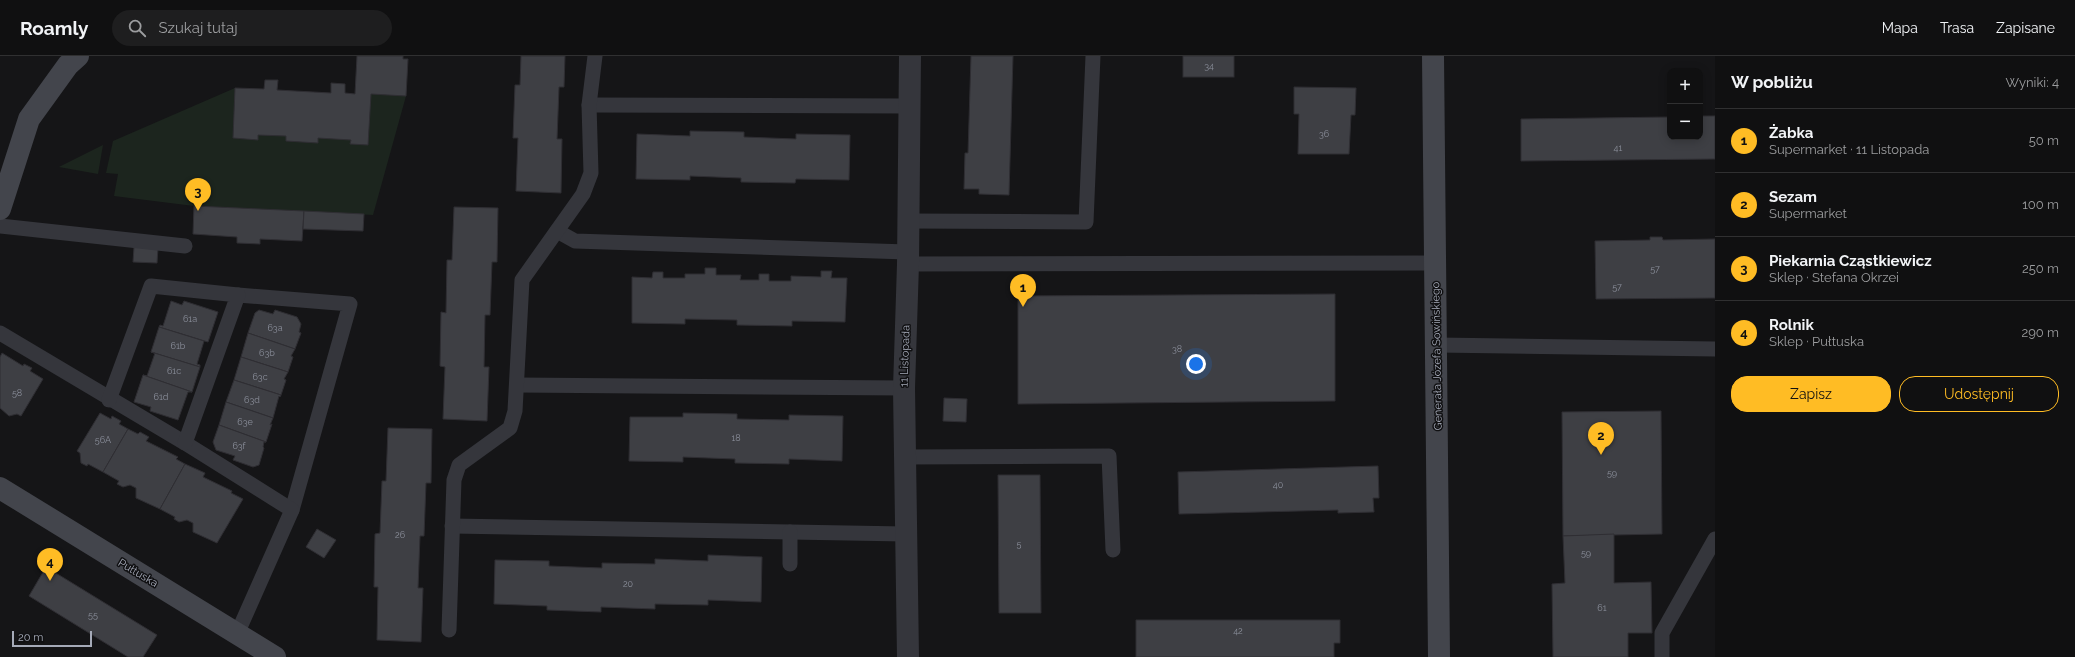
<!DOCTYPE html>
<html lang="pl">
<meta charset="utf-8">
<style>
body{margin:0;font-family:Raleway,sans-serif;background:#1e1e1f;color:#f1f3f6}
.controls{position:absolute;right:12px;top:12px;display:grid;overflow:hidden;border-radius:8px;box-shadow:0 2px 10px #0003}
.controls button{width:36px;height:36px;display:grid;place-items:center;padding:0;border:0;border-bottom:1px solid #303031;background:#101011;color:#f1f3f6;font:20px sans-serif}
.scale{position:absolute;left:12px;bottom:10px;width:80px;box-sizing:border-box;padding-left:4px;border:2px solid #a5aab8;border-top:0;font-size:11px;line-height:14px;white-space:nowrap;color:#a5aab8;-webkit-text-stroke:3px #101012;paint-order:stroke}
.you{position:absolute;left:1196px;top:308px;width:14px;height:14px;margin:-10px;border:3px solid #fff;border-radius:50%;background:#1a73e8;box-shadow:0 0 0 6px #1a73e833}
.badge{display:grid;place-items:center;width:26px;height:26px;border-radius:50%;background:#ffbc24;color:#111;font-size:13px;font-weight:700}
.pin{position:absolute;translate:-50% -33px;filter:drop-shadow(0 1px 2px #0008)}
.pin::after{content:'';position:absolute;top:21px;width:14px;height:12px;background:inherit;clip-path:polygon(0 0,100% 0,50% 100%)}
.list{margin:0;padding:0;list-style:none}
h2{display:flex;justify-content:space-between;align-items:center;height:52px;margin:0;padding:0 16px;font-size:17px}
h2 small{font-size:13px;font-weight:400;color:#9c9d9f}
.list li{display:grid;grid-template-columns:26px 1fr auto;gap:12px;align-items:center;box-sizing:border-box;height:64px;padding:0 16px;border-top:1px solid #303031}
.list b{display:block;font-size:15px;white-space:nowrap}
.list p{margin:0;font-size:13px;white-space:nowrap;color:#9c9d9f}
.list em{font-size:13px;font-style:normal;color:#9c9d9f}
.actions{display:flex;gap:8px;padding:12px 16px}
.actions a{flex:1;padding:9px 0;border:1px solid #ffbc24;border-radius:16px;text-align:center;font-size:14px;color:#ffbc24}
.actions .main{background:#ffbc24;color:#111}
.icon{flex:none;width:22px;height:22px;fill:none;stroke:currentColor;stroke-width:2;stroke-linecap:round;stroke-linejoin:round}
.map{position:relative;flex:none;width:1715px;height:601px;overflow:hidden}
header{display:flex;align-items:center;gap:24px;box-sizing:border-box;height:56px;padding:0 20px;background:#101011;border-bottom:1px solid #303031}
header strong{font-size:19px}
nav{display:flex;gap:22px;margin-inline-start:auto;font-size:14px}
.search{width:280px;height:36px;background:#1e1e1f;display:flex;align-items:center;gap:10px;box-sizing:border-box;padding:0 14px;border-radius:22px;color:#9c9d9f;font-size:15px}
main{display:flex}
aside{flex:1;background:#101011}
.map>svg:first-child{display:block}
.green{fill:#1c251e}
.building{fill:#3e3f44;stroke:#2f2e33}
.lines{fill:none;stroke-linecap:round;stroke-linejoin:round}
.lane{stroke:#35363c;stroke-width:15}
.street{stroke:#35363c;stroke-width:22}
.secondary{stroke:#43454c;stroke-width:22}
.labels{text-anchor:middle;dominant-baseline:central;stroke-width:3;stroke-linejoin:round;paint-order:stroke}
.number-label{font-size:9px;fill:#8b8f9b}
.street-label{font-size:11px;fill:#a5aab8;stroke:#101012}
</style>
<header>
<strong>Roamly</strong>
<div class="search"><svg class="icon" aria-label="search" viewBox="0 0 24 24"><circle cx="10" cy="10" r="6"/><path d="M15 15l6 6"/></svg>Szukaj tutaj</div>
<nav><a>Mapa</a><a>Trasa</a><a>Zapisane</a></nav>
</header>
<main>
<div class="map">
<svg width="1715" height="601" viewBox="0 0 1715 601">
<rect width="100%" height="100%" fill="#151517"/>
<g class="green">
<polygon points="235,32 233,82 258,84 258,79 286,80 286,85 318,87 318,82 351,84 351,88 368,89 371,38 406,40 373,159 194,150 114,140 118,118 106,117 113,85"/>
<polygon points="103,89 98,118 59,111"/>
</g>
<g class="building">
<polygon points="357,0 403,0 403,3 408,3 406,40 371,38 368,89 350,88 351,84 318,82 318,87 286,85 286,80 258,79 258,84 233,82 235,32 264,33 265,24 278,24 277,34 331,37 331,27 345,28 345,37 355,38"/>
<polygon points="521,0 565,0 564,31 559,31 557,83 562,83 561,137 516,135 518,82 513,82 515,29 520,29"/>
<polygon points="971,0 1013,0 1009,139 979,138 979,133 964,133 965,97 968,97"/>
<rect x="1183" y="0" width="51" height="21"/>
<polygon points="1294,31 1356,32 1355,59 1351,59 1349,98 1298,98 1299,58 1294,58"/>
<polygon points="1700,60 1715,60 1715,103 1521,105 1521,63 1670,61 1670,81 1700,81"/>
<polygon points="690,75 744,76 744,81 796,83 796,78 850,79 849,124 796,123 795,127 741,126 741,122 690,120 690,124 636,123 637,78 690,80"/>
<polygon points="194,150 304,155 302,185 260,183 260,188 237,187 237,181 193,178"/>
<polygon points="454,151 498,152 497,206 492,206 490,259 485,259 484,311 489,311 487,365 443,363 445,311 440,310 441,256 446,257 447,204 452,204"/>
<polygon points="304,155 364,158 363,175 303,173"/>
<polygon points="1650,181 1662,181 1663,184 1715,183 1715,242 1596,243 1595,185 1650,184"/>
<polygon points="134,191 158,192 157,207 133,206"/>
<polygon points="705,212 716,212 716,219 741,219 740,224 759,224 759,218 769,218 769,225 791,225 791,220 821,221 821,215 832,215 831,222 847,222 845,266 792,265 792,270 737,269 737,264 685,263 685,268 632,267 632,221 652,222 653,216 663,216 663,222 685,222 685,218 705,218"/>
<polygon points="1335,238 1335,345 1018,348 1018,240"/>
<polygon points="171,245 182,249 184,245 218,256 208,286 159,271 160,269 163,270"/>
<polygon points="259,254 273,258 275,254 297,261 301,268 299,276 301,277 295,293 248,277 255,257"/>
<polygon points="159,271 204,285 197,308 200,309 200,311 151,296"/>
<polygon points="248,277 295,293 291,300 293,301 288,316 241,301"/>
<polygon points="151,296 200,311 192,336 143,319 147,320 155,297"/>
<polygon points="2,297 23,310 24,308 32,312 30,315 43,323 21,360 17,358 9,360 0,352 0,301"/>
<polygon points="241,301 288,316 284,323 286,324 281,339 234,324"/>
<polygon points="143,319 192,336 188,336 178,364 150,355 151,351 134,346"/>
<polygon points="234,324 281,339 280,341 279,340 273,362 226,346"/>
<polygon points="944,342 967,343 966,366 943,365"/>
<polygon points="226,346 273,362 270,369 272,368 266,386 219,369"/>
<polygon points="1661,355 1662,478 1563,480 1562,356"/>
<polygon points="100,357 111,363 112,360 121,365 119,368 128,373 103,416 88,408 87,410 81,407 80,397 77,395"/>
<polygon points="683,357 737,358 737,363 789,364 789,359 843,360 842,405 789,403 789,408 735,407 735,403 683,401 683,406 629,405 630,361 683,361"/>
<polygon points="219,369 266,386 264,386 263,391 264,392 259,409 253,411 233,404 235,400 216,394 213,386"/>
<polygon points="388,372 432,373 431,427 426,427 424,480 420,480 418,532 423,532 421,586 377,584 378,531 374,531 375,478 380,477 382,425 386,425"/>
<polygon points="128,373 138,378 140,376 149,381 146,385 178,401 176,403 185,408 160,453 136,442 136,432 130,429 123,431 117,428 119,425 103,416"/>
<polygon points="185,408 205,417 203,421 232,435 231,437 243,443 217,487 193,476 193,467 187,464 179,466 174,463 175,461 160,453"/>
<polygon points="1378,410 1379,442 1373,442 1374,456 1338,457 1338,454 1179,458 1178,416"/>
<polygon points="998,419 1040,419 1041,557 999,557"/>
<polygon points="317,473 336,484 324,502 306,491"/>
<polygon points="1614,478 1614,527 1651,526 1652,577 1628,577 1628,601 1553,601 1552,528 1565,527 1563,480"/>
<polygon points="708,499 762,501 761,546 708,544 708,549 655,548 655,553 601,551 601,556 547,554 547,550 494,548 495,504 549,505 549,510 602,512 602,507 655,508 655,503 708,505"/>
<polygon points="46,511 157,579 143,601 128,601 29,540"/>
<polygon points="1136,564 1340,564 1340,587 1334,587 1334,601 1136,601"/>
</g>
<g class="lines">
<g class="lane">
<polyline points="589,49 908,50"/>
<polyline points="908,165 1086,166 1093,0"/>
<polyline points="0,170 185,190"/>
<polyline points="557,175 575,185 907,196"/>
<polyline points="908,208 1436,207"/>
<polyline points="238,239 350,248 292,454"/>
<polyline points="0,277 185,387 292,454 237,578"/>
<polyline points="1437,289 1715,293"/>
<polyline points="517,329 904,332"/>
<polyline points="109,344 151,230 238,239 185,387"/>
<polyline points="904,401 1109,400 1113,494"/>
<polyline points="452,470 905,478"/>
<polyline points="790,508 790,476"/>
<polyline points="449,574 454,424 459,409 510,372 515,355 522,224 583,138 591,117 589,49 595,0"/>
<polyline points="1662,601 1662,577 1715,483"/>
</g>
<polyline class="street" points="908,601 904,332 908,208 910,0"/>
<g class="secondary">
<polyline points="1433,0 1439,601"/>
<polyline points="0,153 29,63 68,9 78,0"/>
<polyline points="0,432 275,601"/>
</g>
</g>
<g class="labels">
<g class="number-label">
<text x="1209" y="10">34</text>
<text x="1324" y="78">36</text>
<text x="1618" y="92">41</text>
<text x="1655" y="213">57</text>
<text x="1617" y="231">57</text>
<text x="190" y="263">61a</text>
<text x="275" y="272">63a</text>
<text x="178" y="290">61b</text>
<text x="1177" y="293">38</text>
<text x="267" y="297">63b</text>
<text x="174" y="315">61c</text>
<text x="260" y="321">63c</text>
<text x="17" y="337">58</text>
<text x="161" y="341">61d</text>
<text x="252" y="344">63d</text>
<text x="245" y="366">63e</text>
<text x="736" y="382">18</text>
<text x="103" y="384">56A</text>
<text x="239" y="390">63f</text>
<text x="1612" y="417">59</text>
<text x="1278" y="429">40</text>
<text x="400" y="479">26</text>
<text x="1019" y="488">5</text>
<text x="1586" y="497">59</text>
<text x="628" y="528">20</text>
<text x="1602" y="552">61</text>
<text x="93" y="559">55</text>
<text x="1238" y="575">42</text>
</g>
<g class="street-label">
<text transform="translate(905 300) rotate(-88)">11 Listopada</text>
<text transform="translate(1437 300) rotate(-91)">Generała Józefa Sowińskiego</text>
<text transform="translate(138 517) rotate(31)">Pułtuska</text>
</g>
</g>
</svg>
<div class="controls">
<button>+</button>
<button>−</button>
</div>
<div class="scale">20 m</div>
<div class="you"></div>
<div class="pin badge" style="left:1023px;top:251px">1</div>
<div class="pin badge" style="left:1601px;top:399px">2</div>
<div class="pin badge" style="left:198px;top:155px">3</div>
<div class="pin badge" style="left:50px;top:525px">4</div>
</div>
<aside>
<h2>W pobliżu<small>Wyniki: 4</small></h2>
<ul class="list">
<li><span class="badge">1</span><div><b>Żabka</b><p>Supermarket · 11 Listopada</p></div><em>50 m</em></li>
<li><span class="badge">2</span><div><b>Sezam</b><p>Supermarket</p></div><em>100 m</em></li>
<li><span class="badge">3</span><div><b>Piekarnia Cząstkiewicz</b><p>Sklep · Stefana Okrzei</p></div><em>250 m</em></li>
<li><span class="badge">4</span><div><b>Rolnik</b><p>Sklep · Pułtuska</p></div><em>290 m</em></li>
</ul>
<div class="actions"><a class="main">Zapisz</a><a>Udostępnij</a></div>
</aside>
</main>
